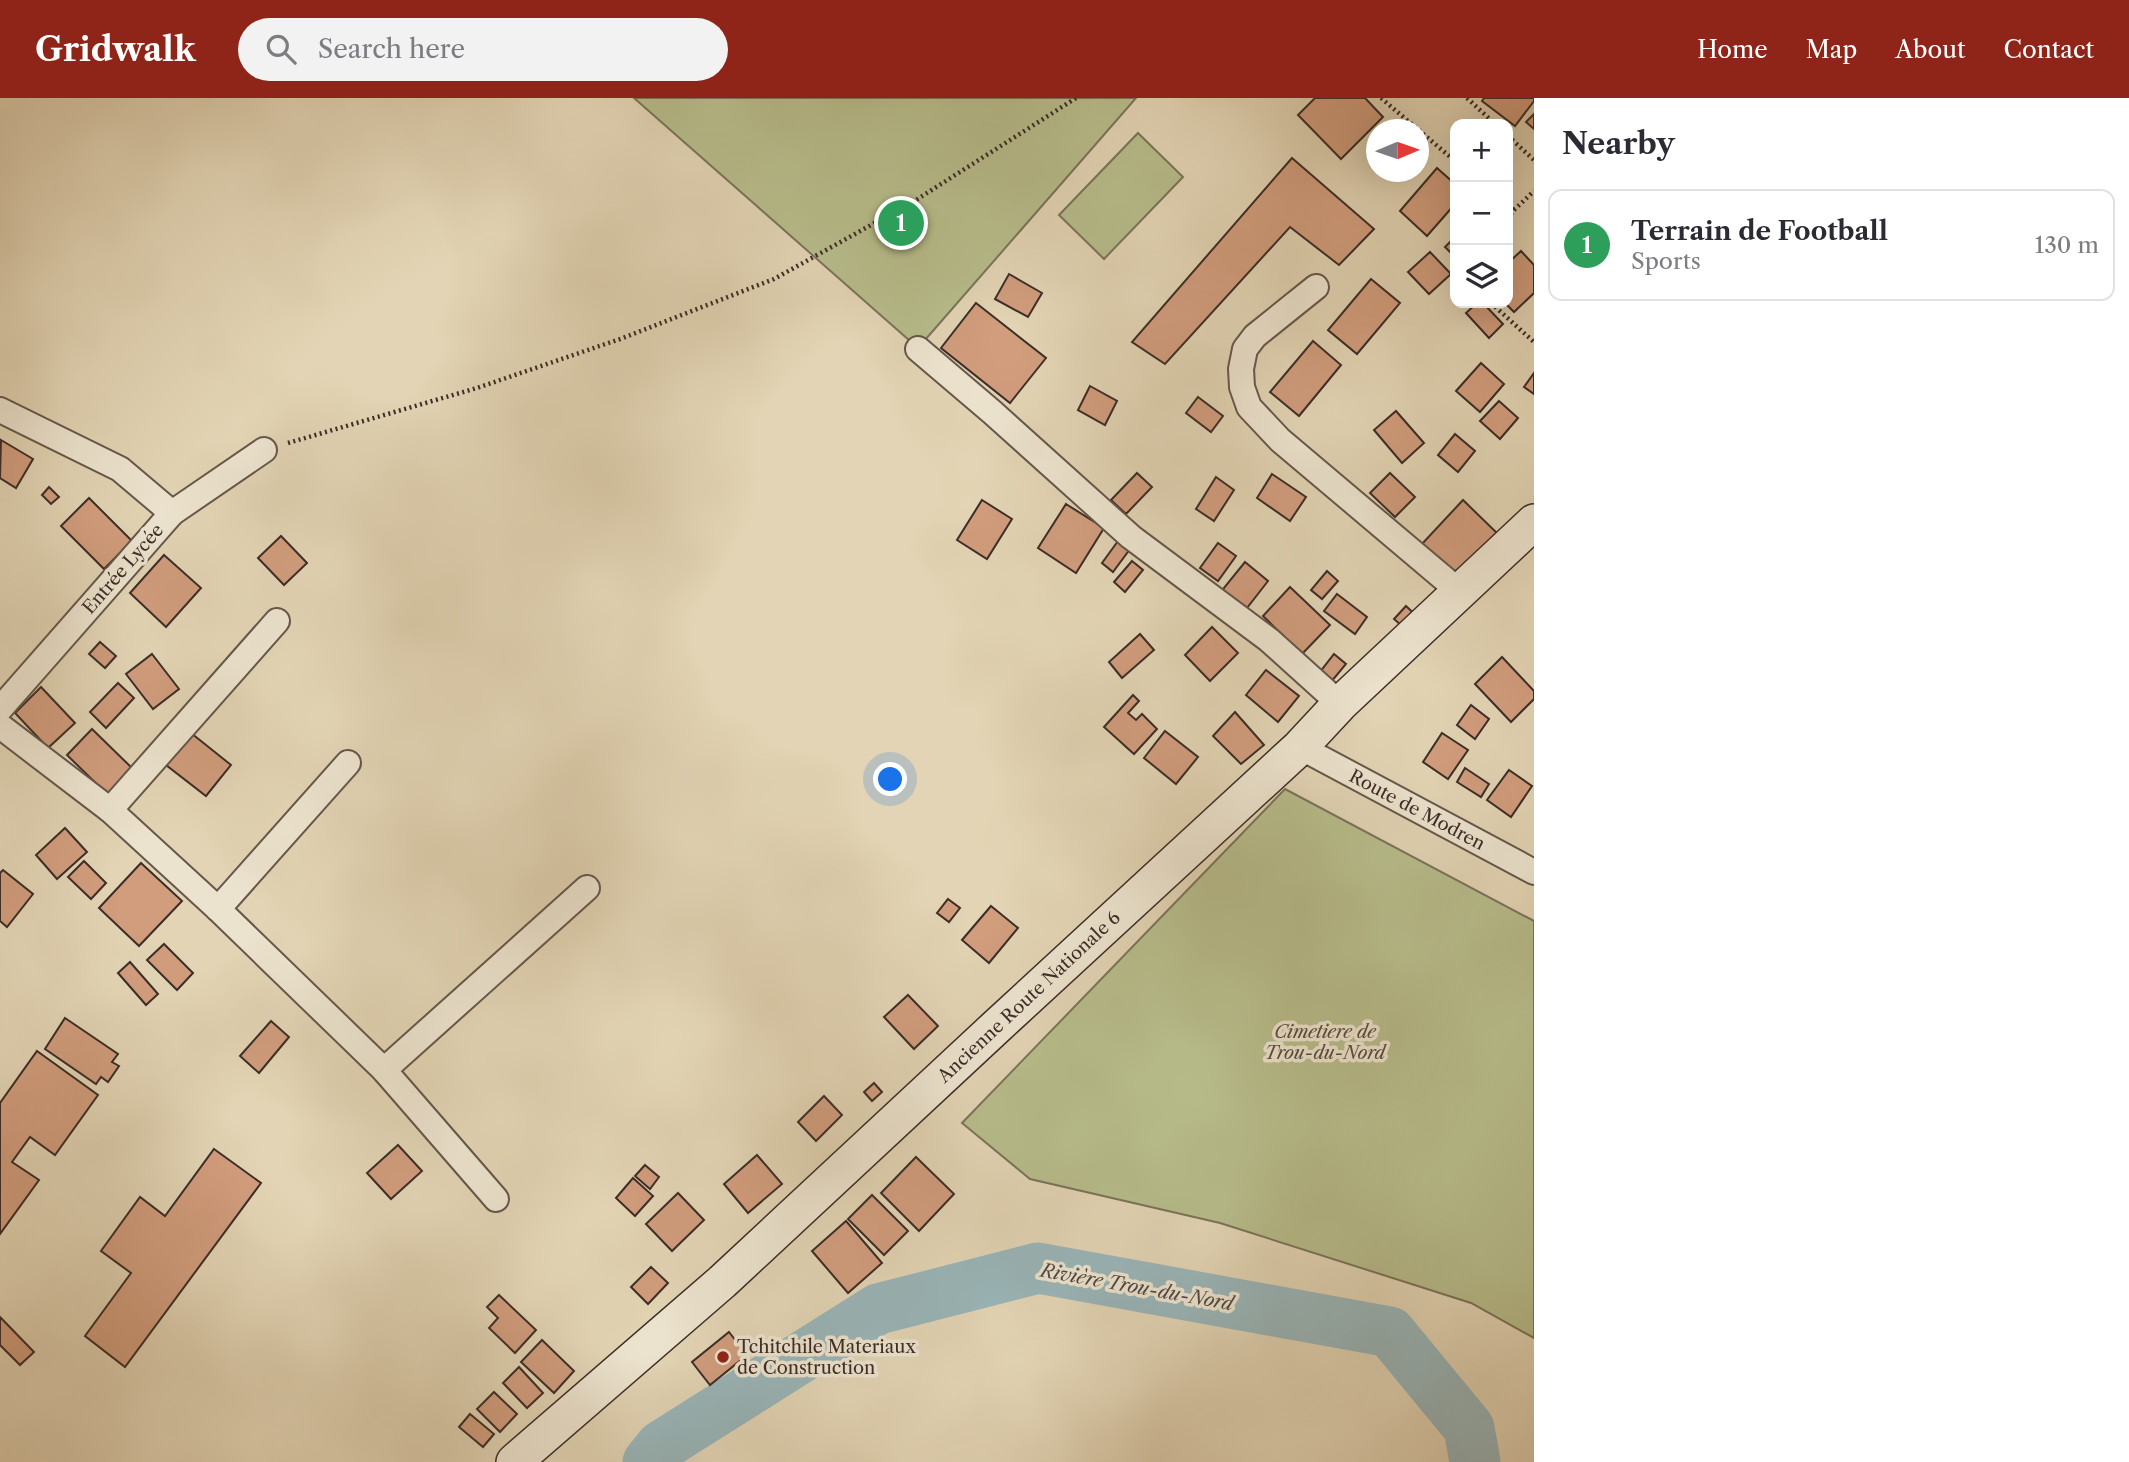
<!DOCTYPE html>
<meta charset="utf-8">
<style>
body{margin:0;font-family:"Libre Caslon Text",serif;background:#f2f2f3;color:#2b2b33}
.controls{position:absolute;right:21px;top:21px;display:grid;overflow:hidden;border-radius:14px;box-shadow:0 7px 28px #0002}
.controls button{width:63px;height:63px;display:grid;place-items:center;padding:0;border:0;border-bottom:2px solid #e1e1e2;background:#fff;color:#2b2b33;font:35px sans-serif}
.compass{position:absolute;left:1366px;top:21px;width:63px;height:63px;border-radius:50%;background:#fff;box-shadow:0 7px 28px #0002;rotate:88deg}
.you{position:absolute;left:891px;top:682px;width:24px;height:24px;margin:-18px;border:5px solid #fff;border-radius:50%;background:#1a73e8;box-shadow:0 0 0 10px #1a73e833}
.badge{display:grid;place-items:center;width:46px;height:46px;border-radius:50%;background:#8f2418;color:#fff;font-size:23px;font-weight:700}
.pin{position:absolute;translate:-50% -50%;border:4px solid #fff;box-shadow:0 2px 7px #0006}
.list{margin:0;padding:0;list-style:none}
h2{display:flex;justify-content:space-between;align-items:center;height:91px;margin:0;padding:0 28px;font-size:30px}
h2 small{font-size:23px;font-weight:400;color:#7c7c81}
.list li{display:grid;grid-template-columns:46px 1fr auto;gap:21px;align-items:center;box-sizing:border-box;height:112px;margin:0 14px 14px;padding:0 14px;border:2px solid #e1e1e2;border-radius:14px}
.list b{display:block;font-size:26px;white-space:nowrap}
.list p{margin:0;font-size:23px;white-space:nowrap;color:#7c7c81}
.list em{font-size:23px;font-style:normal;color:#7c7c81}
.icon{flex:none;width:38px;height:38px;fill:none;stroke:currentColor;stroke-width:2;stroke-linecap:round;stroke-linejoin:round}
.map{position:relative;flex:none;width:1534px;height:1364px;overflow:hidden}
header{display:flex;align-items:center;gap:42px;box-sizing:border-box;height:98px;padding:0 35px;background:#8f2418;color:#fff}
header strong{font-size:33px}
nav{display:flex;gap:38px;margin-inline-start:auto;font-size:24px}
.search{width:490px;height:63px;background:#f2f2f3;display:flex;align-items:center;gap:18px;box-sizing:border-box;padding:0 24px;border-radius:38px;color:#7c7c81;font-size:26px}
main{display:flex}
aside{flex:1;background:#fff}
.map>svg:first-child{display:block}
.green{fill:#b7bc8b;stroke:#7a745a;stroke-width:2}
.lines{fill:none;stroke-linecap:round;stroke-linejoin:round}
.river{stroke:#99b5b8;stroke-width:51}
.building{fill:#d19d7d;stroke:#3c2d28;stroke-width:2}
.street-casing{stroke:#66574b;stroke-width:28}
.secondary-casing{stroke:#3c2d28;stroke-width:38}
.path{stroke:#3c2d28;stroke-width:4.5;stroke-dasharray:2 3.5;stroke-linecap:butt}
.street{stroke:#ece3ce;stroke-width:24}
.secondary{stroke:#ece3ce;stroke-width:35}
.poi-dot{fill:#8f2418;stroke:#ece3ce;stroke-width:2.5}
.labels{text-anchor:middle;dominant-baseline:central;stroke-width:7;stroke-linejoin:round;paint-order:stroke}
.street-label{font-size:18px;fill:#3c2d28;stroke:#ece3ce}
.park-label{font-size:18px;font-style:italic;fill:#554a3c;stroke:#ece3ce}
.poi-label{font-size:18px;fill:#3c2d28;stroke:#ece3ce;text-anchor:start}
.water-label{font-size:19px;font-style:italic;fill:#4f4845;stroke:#ece3ce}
</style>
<header>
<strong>Gridwalk</strong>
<div class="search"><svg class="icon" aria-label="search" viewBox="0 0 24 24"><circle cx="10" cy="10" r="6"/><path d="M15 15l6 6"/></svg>Search here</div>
<nav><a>Home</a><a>Map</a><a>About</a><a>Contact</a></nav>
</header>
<main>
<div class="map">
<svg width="1534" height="1364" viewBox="0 0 1534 1364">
<rect width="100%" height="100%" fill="#e2d4b4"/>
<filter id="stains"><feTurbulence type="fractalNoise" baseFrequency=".00286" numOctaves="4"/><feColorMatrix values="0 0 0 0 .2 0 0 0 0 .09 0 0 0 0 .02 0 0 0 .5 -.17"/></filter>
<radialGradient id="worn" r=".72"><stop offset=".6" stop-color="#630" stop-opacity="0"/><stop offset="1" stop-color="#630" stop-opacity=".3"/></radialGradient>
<g class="green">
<polygon points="634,0 1136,0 918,250"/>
<polygon points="1138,35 1183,79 1104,161 1059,117"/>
<polygon points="1285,691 1534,823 1534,1240 1471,1205 1220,1125 1030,1081 962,1025"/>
</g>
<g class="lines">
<polyline class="river" points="648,1364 661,1348 878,1211 1038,1170 1390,1234 1469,1330 1475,1364"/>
</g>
<g class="building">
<polygon points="1315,0 1365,0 1383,19 1341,61 1298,17"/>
<polygon points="1484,0 1534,0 1534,3 1515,28 1482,3"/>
<polygon points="1534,16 1534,31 1526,24"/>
<polygon points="1292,60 1374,131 1339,167 1290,129 1165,266 1132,244"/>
<polygon points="1437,70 1455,86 1455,106 1427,138 1400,113"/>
<polygon points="1455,139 1455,159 1445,149"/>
<polygon points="1521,153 1534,167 1534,195 1514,214 1505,205 1508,205 1508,165"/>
<polygon points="1430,154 1451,176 1429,196 1408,174"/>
<polygon points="1009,176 1042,195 1028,219 995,201"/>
<polygon points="1371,181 1400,205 1357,256 1328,232"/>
<polygon points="976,205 1046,260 1010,305 941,250"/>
<polygon points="1477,205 1483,205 1503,226 1489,240 1466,215"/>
<polygon points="1313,243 1341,267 1299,318 1270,294"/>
<polygon points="1481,265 1504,286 1480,314 1456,293"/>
<polygon points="1534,275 1534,296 1524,289"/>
<polygon points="1090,288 1117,303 1105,327 1078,312"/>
<polygon points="1198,299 1223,318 1211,334 1186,315"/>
<polygon points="1499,303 1518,320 1500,341 1480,323"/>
<polygon points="1396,313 1424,345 1402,365 1374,332"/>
<polygon points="1455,336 1475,353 1458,374 1438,357"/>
<polygon points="1,342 33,361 16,390 0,380"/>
<polygon points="1137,375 1152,389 1126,416 1111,402"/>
<polygon points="1390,375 1415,399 1395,419 1370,395"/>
<polygon points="1272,376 1306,399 1290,423 1257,400"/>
<polygon points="1216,379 1234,392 1214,423 1196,411"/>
<polygon points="49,389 59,399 51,406 42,397"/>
<polygon points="89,400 132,443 104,471 61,428"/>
<polygon points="982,402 1012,421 987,461 957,442"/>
<polygon points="1463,402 1500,438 1458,483 1421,447"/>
<polygon points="1066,406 1104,430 1076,475 1038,450"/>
<polygon points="281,438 307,465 284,487 258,460"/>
<polygon points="1118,443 1130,451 1113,474 1102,465"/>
<polygon points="1218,445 1236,458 1218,483 1200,470"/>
<polygon points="164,457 201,490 166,529 130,495"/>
<polygon points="1132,463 1143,472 1125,494 1114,484"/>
<polygon points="1245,464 1268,483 1243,515 1219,496"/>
<polygon points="1327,473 1338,483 1322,501 1311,492"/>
<polygon points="1290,489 1330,527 1302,556 1263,518"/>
<polygon points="1337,496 1367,519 1355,536 1324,513"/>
<polygon points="1406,508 1422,523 1411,536 1394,521"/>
<polygon points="1212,529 1238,555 1210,583 1185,557"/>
<polygon points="1140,536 1154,552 1122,580 1109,564"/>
<polygon points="100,544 116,558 105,570 89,556"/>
<polygon points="152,556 179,591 153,611 126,576"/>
<polygon points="1334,556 1346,566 1331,584 1320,574"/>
<polygon points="1502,559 1534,593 1534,601 1511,624 1475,586"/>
<polygon points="1266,572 1299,598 1278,624 1246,597"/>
<polygon points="118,585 134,600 106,630 90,614"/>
<polygon points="41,589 75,625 48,650 15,615"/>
<polygon points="1133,597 1139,603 1128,615 1136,622 1142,616 1157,631 1134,656 1104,629"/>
<polygon points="1471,607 1489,621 1475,641 1457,627"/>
<polygon points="1235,614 1264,647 1241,666 1213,638"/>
<polygon points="92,631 135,673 110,699 67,657"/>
<polygon points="1165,633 1198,659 1176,686 1144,660"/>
<polygon points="191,635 231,667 206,698 166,667"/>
<polygon points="1442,635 1468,652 1448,681 1423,664"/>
<polygon points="1465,670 1489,686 1481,699 1457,684"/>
<polygon points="1509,672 1532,688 1511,719 1487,702"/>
<polygon points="65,730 87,754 57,781 36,757"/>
<polygon points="84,763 106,785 91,801 68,779"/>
<polygon points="141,765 182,803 139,848 99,810"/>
<polygon points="3,772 33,796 7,829 0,823 0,775"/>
<polygon points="948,801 960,810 949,824 937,815"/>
<polygon points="991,808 1018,830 989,865 962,842"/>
<polygon points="164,846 193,875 177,892 147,862"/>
<polygon points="130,864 158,896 146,907 118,875"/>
<polygon points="908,897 938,928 914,951 884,919"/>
<polygon points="65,920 118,956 112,964 119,968 108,984 101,979 96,986 45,951"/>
<polygon points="271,923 289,939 259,975 240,958"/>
<polygon points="37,953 98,997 55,1057 30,1039 12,1064 39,1082 0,1136 0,1005"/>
<polygon points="874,985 882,994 872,1003 864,994"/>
<polygon points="824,998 842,1017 816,1043 798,1024"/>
<polygon points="398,1047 422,1073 391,1101 367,1075"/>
<polygon points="214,1051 261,1085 125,1269 85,1238 131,1175 101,1153 140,1099 165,1118"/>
<polygon points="757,1057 782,1086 748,1115 724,1086"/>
<polygon points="916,1059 954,1096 919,1133 881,1095"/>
<polygon points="645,1067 659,1079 650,1091 635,1078"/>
<polygon points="633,1080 653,1098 635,1118 616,1100"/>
<polygon points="678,1095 704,1122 672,1153 646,1126"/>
<polygon points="872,1097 908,1133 884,1157 848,1121"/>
<polygon points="846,1123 882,1165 848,1195 812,1153"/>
<polygon points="651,1169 668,1185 648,1206 631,1189"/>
<polygon points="499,1197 536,1232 515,1255 489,1230 498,1220 487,1209"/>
<polygon points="0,1219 34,1254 20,1267 0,1247"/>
<polygon points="729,1234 747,1257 710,1287 692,1264"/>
<polygon points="542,1242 574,1273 554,1295 521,1264"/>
<polygon points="519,1269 543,1295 527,1310 503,1285"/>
<polygon points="494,1294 517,1316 500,1334 477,1311"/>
<polygon points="470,1316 494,1336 483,1349 459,1329"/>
</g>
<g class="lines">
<defs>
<g id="street">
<polyline points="1316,189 1255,238 1245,251 1241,271 1242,289 1249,309 1280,342 1460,494"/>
<polyline points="918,251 992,314 1131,439 1269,542 1340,606"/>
<polyline points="0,312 120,371 172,415"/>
<polyline points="0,611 172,415 264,352"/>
<polyline points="0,628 110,712 218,811 384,972 496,1101"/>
<polyline points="1300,649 1534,774"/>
<polyline points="110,712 277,523"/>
<polyline points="218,811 348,665"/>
<polyline points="384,972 587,790"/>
</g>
<polyline id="secondary" points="514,1364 722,1184 996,929 1300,649 1340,606 1534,424"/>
</defs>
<use href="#street" class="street-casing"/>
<use href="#secondary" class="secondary-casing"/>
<g class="path">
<polyline points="1381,0 1455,63"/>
<polyline points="1467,0 1495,26"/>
<polyline points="1508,38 1534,62"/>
<polyline points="1508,107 1514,112 1508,120"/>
<polyline points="1514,112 1534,93"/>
<polyline points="1491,205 1534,244"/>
<polyline points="288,345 477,290 623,240 774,181 916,102 1076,0"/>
</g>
<use href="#street" class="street"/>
<use href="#secondary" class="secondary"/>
</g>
<circle class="poi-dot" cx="723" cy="1259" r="7"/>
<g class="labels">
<g class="street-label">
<text transform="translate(123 471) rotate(-49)">Entrée Lycée</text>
<text transform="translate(1417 712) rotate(28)">Route de Modren</text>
<text transform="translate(1029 899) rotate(-43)">Ancienne Route Nationale 6</text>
</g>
<g class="park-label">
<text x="1325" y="934">Cimetiere de<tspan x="1325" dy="21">Trou-du-Nord</tspan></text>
</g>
<g class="poi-label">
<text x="737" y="1249">Tchitchile Materiaux<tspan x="737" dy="21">de Construction</tspan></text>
</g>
<g class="water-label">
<text transform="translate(1137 1189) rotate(10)">Rivière Trou-du-Nord</text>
</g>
</g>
<rect width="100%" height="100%" filter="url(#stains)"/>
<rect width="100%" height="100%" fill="url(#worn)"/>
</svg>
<div class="controls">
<button>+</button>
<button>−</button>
<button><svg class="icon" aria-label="layers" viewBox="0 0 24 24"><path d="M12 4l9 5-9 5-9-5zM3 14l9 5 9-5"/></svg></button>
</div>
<svg class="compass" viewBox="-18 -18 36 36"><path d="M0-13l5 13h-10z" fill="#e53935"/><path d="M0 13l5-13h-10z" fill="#7c7c81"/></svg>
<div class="you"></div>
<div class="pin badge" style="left:901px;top:125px;background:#2e9e5b">1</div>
</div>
<aside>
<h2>Nearby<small></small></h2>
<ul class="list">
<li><span class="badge" style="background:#2e9e5b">1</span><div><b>Terrain de Football</b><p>Sports</p></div><em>130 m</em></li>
</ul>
</aside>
</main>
